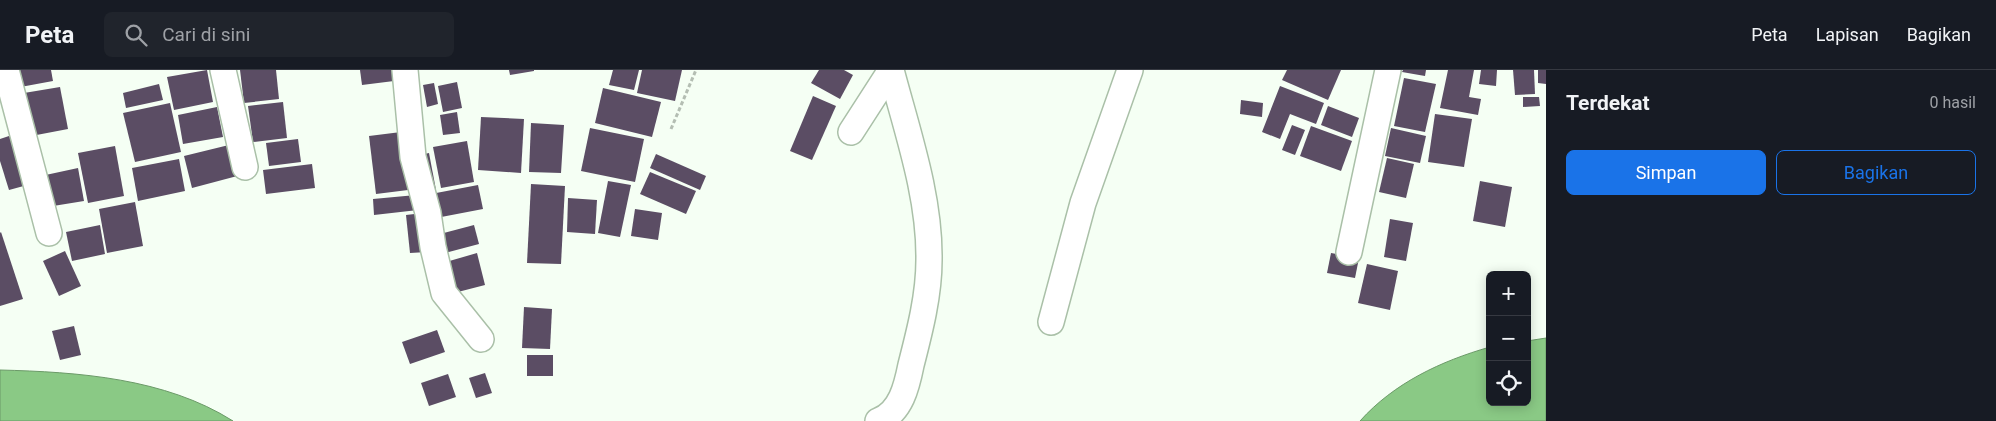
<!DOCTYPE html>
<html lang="id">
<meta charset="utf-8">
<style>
body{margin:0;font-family:Roboto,sans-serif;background:#20242c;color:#f1f3f6}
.controls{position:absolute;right:15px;bottom:15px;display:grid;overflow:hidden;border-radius:8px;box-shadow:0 2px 12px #0003}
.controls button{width:45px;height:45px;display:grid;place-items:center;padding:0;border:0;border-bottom:1px solid #363941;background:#171b24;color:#f1f3f6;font:25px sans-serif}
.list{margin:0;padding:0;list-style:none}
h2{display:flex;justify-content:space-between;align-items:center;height:65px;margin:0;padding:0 20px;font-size:21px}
h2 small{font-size:16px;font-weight:400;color:#9ea1a6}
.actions{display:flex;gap:10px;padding:15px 20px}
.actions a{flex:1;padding:11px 0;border:1px solid #1a73e8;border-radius:8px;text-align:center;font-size:18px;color:#1a73e8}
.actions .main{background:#1a73e8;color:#fff}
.icon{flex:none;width:28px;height:28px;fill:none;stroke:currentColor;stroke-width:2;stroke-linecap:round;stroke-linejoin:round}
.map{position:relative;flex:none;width:1546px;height:351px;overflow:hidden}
header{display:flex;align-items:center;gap:30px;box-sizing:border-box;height:70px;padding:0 25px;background:#171b24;border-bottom:1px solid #363941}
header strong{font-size:24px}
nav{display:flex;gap:28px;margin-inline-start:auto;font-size:18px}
.search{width:350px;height:45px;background:#20242c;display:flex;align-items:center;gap:12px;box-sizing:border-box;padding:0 18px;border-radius:8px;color:#9ea1a6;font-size:19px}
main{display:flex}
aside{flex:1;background:#171b24}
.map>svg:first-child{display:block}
.water{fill:#8ac985;stroke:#6b9a68}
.building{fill:#5b4d64}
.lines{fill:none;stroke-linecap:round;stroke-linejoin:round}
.minor-casing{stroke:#aac0a8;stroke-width:28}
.path{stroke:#b4beb3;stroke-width:3;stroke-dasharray:4 2.5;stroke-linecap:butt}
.minor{stroke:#fff;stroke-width:25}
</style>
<header>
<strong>Peta</strong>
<div class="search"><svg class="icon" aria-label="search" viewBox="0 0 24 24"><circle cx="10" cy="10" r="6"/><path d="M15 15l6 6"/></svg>Cari di sini</div>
<nav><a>Peta</a><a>Lapisan</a><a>Bagikan</a></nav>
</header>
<main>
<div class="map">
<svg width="1546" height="351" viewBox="0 0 1546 351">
<rect width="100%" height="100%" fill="#f5fff4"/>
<g class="water">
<path d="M1546,268V351H1360C1394,313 1441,291 1490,277V332H1527V271Z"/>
<path d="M0,300C78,302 165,308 233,351H0Z"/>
</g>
<g class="building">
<polygon points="12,0 51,0 53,11 15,18"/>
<polygon points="207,0 213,32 174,40 167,7"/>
<polygon points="240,0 276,0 279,29 244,33"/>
<polygon points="360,0 393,0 394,11 362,15"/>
<polygon points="509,0 534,0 534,1 510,5"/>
<polygon points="613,0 639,0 634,20 609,15"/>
<polygon points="642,0 682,0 675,31 637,23"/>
<polygon points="819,0 844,0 853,5 840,29 811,13"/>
<polygon points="1287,0 1341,0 1328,30 1282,10"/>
<polygon points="1403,0 1426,0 1425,6 1402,2"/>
<polygon points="1448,0 1474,0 1469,27 1481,29 1478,45 1440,38"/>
<polygon points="1481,0 1497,0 1496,16 1479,14"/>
<polygon points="1513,0 1534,0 1535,24 1515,25"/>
<polygon points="1538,0 1546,0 1546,14 1538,13"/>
<polygon points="1404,8 1436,14 1425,62 1394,56"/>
<polygon points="457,12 462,38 443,42 438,16"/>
<polygon points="434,13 438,34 427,37 423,15"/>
<polygon points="159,14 163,30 126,38 123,23"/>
<polygon points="1280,16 1324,33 1316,54 1290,44 1280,69 1262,62"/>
<polygon points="60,17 68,59 26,67 18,24"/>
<polygon points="603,18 661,32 652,67 595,53"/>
<polygon points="813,26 836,36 812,90 790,81"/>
<polygon points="1523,27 1539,27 1540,36 1523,37"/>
<polygon points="1241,30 1263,33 1262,47 1240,44"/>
<polygon points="283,32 287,68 253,72 248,36"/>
<polygon points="170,33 181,82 135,92 123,43"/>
<polygon points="1328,36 1359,48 1352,67 1321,55"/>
<polygon points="217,37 223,67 183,74 178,45"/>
<polygon points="457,42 460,63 443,65 440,45"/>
<polygon points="1435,44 1472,49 1464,97 1428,92"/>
<polygon points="481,47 524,49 521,103 478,100"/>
<polygon points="531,53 564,55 561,103 529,102"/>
<polygon points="1292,55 1305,60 1295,85 1282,80"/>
<polygon points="1311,56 1352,71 1341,101 1300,86"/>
<polygon points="590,58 644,69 635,112 581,101"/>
<polygon points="1391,58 1426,66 1420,93 1385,86"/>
<polygon points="401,62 408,120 376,124 369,66"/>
<polygon points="15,64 31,114 9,120 0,91 0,69"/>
<polygon points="298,69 301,92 269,96 266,73"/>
<polygon points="467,71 474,112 441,118 433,77"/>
<polygon points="233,74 241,105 192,118 184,86"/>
<polygon points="115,76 124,126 88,133 78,83"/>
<polygon points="429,83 436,120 426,121 420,85"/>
<polygon points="656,84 706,106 700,120 650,98"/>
<polygon points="1387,88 1414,94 1406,128 1379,122"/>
<polygon points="179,89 185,121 138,131 132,98"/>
<polygon points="312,94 315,118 266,124 263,100"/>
<polygon points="78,98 84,131 47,137 41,106"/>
<polygon points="650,102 696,121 686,144 640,124"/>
<polygon points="608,111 631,115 620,167 598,163"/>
<polygon points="1480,111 1512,117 1505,157 1473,151"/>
<polygon points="531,114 565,116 561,194 527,193"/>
<polygon points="478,115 483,139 436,148 431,124"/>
<polygon points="416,125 418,140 374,145 373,129"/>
<polygon points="568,128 597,130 595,164 567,162"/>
<polygon points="135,132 143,176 107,183 99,139"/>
<polygon points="635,139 662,143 658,170 631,166"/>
<polygon points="423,143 427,182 410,183 406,145"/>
<polygon points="1390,149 1413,153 1406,191 1384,187"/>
<polygon points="100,155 105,184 72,191 66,162"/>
<polygon points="474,155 479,174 445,183 440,164"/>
<polygon points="1,162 23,229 0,236 0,163"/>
<polygon points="65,181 81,216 59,226 43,191"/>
<polygon points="477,183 485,215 454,223 446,192"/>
<polygon points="1331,183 1359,188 1355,208 1327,203"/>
<polygon points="1367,194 1398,201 1390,240 1358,233"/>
<polygon points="524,237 552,239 550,279 522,278"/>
<polygon points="74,256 81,285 60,290 52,261"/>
<polygon points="437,260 445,282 410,294 402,272"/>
<rect x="527" y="285" width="26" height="21"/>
<polygon points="485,303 492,323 476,328 469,308"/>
<polygon points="448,304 456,327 429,336 421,313"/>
</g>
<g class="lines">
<defs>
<g id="minor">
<polyline points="6,0 49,163"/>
<polyline points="223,0 245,97"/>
<polyline points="405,0 413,87 428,143 433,177 444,223 481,269"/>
<polyline points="851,62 891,0"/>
<polyline points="1349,182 1388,0"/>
<polyline points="1051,252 1083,133 1130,0"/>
<path d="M878,351C901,343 907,315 911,295C920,260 929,225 929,190C930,126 907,61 891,0"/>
</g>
</defs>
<use href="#minor" class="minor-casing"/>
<polyline class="path" points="671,59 696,0"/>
<use href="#minor" class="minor"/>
</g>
</svg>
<div class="controls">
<button>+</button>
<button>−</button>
<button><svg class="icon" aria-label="locate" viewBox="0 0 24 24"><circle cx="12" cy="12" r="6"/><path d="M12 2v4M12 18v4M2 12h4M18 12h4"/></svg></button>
</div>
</div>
<aside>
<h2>Terdekat<small>0 hasil</small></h2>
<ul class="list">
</ul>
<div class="actions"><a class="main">Simpan</a><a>Bagikan</a></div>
</aside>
</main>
